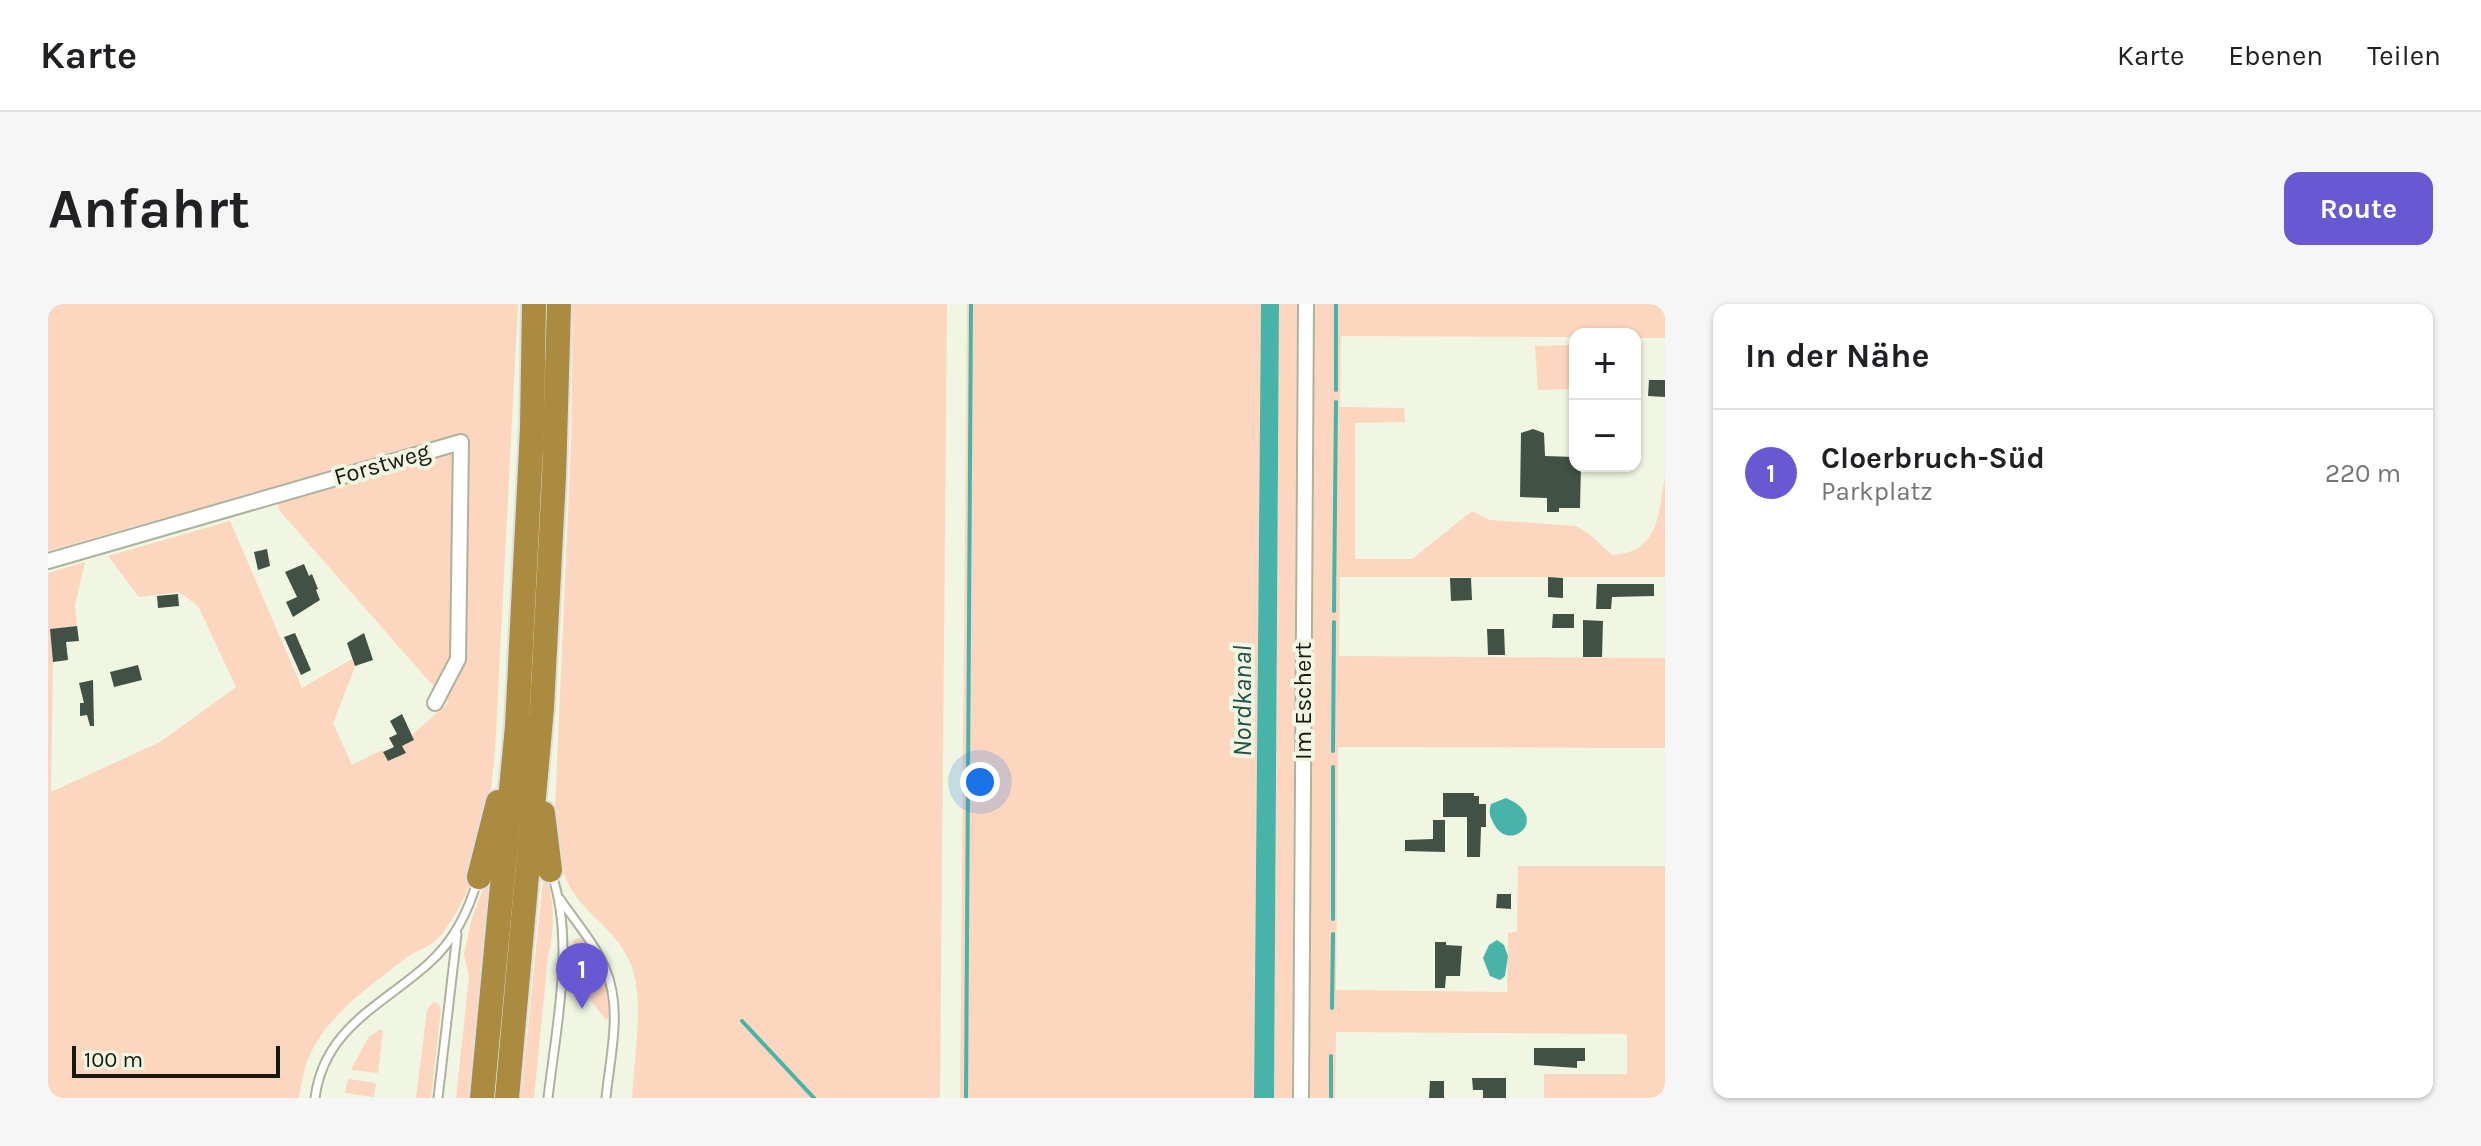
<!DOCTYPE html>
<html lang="de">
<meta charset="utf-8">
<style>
body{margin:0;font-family:Karla,sans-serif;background:#f6f6f6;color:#202124}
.controls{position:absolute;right:24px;top:24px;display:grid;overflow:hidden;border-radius:16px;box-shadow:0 2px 6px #0004}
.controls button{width:72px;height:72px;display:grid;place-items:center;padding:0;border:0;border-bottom:2px solid #e0e0e0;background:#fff;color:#202124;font:40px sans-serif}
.scale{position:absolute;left:24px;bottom:20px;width:208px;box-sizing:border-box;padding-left:8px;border:4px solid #181a12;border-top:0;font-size:22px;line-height:28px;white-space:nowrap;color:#181a12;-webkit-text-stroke:6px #f0f6e1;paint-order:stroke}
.you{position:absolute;left:932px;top:478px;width:28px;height:28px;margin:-20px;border:6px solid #fff;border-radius:50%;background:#1a73e8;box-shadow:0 0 0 12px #1a73e833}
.badge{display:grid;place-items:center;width:52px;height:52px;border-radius:50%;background:#6858d2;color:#fff;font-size:26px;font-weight:700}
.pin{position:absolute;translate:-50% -66px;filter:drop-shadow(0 2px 4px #0008)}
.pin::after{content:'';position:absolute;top:42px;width:28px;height:24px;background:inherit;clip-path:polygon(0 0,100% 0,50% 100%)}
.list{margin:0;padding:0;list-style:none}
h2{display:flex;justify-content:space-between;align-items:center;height:104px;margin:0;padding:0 32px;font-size:34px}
h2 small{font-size:26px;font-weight:400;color:#757577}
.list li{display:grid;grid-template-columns:52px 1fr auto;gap:24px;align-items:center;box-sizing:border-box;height:128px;padding:0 32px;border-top:2px solid #e0e0e0}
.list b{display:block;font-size:30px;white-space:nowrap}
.list p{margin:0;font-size:26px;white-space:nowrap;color:#757577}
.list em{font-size:26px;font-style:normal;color:#757577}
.map{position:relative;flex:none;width:1617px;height:794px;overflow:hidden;border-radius:16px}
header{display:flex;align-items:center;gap:48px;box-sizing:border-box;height:112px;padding:0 40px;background:#fff;border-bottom:2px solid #e0e0e0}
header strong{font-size:38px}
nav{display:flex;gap:44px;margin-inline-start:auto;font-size:28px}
.intro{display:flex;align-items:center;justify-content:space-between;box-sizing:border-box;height:192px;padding:0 48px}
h1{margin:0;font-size:56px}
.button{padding:20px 36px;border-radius:16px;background:#6858d2;color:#fff;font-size:28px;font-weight:700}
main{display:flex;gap:48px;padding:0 48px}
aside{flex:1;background:#fff;border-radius:16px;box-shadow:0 2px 6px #0004}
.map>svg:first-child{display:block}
.green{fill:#fcd6bf}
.water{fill:#48b4a9}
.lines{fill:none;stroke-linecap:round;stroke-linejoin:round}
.stream{stroke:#48b4a9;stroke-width:4}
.building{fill:#415145}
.service-casing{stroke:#adb29e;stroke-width:11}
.minor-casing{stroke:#adb29e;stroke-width:18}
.motorway-casing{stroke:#dfdfde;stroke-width:28}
.service{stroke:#fff;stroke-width:7}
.minor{stroke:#fff;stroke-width:14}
.motorway{stroke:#ab8b40;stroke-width:24}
.labels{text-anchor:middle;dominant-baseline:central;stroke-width:8;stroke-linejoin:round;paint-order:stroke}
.street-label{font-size:24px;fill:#181a12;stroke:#f0f6e1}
.water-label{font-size:26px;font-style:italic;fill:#22514b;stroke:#f0f6e1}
</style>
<header>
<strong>Karte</strong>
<nav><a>Karte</a><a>Ebenen</a><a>Teilen</a></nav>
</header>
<div class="intro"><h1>Anfahrt</h1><a class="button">Route</a></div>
<main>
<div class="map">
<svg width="1617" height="794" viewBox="0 0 1617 794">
<rect width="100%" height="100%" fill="#f0f6e1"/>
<g class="green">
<path d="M0,0H470L447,447C441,510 434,580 393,631C384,643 370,645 358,654C320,684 271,716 257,764C254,774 253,784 251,794H0V269L37,258L27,301L29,321L2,325L5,358L3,488L112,438L188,383L150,302L131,288L91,293L60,252L182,217L254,384L304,355L307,363L285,419L304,461L334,446L340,457L357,449L354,442L366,436L364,431L400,399L231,206L226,183L0,247Z"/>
<path d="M525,0H899L892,794H584C586,756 595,706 586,670C577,634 547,618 527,591C513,571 510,551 506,527L523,141Z"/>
<polygon points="919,0 1213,0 1206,794 912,794"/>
<polygon points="1231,0 1249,0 1244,794 1226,794"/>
<path d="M1264,0H1617V34H1587V30H1527V33L1293,32L1292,103L1356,104L1357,118L1307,119V255H1364L1424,207L1442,216L1528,222L1540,229L1564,251C1612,249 1610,209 1617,173V273H1292L1291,352L1617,354V444L1290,443L1288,686L1459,688L1460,629L1469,628L1470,562H1617V794H1496V770H1579V730L1288,728L1287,794H1259Z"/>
<polygon points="1527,41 1527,85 1490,86 1487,42"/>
<path d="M496,566C507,596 507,622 500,653L486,794H473Z"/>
<polygon points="438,577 441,579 420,794 408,794 421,673 416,650 424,614"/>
<polygon points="532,634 536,637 558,678 561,713 558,716 523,670 526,636"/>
<polygon points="385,698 390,699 393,705 383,794 368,794 379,706"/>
<polygon points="332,725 335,727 330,769 303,766 320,734"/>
<polygon points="300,775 328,779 326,793 297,789"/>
</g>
<g class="water">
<polygon points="1213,0 1231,0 1226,794 1206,794"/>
<path d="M1458,494C1505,514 1460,552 1445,518C1441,511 1441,507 1443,500Z"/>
<polygon points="1449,636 1456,641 1460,652 1457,672 1452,676 1442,672 1435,654 1441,641"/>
</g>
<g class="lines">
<g class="stream">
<polyline points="1288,86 1288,0"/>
<polyline points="1286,307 1288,98"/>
<polyline points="1285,447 1286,318"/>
<polyline points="1285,615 1285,463"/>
<polyline points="1284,704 1285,630"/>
<polyline points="694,717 766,794"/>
<polyline points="918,794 923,0"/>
<polyline points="1283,794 1283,752"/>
</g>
</g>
<g class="building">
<polygon points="1601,76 1617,76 1617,93 1600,92"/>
<polygon points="1485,125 1496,129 1497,152 1527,153 1527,162 1533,162 1532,204 1511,204 1511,208 1499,208 1499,194 1472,193 1473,129"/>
<polygon points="219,245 222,262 210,266 206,248"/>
<polygon points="256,260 261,272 264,270 270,285 268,286 272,296 245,313 238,298 249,293 237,268"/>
<polygon points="1500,273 1515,274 1515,294 1500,293"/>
<polygon points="1402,274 1423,274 1424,296 1403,297"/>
<polygon points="1549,280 1606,280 1606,292 1564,293 1563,305 1548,305"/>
<polygon points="130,290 131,302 110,304 109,292"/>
<polygon points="1505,310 1526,310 1526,324 1504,324"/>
<polygon points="1535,316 1555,317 1554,353 1535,353"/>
<polygon points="29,322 31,337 18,338 20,356 5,358 2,325"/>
<polygon points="1439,325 1456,325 1457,351 1440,351"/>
<polygon points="247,329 263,366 253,371 236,333"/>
<polygon points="316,329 325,356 307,362 299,339"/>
<polygon points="90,361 94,376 66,383 62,368"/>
<polygon points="45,376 46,422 42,422 39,411 32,412 32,399 36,399 31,379"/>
<polygon points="354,410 366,436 354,442 358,449 340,457 335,448 346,443 341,434 349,430 342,417"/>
<polygon points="1395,489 1426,489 1426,492 1431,492 1431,500 1438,500 1438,523 1433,523 1432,553 1419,553 1419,513 1395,513"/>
<polygon points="1385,516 1397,516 1397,548 1357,547 1357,536 1385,535"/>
<polygon points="1449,590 1463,590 1463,605 1448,604"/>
<polygon points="1387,638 1398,638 1398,641 1414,642 1412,672 1398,672 1397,684 1387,684"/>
<polygon points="1486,744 1537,744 1537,757 1529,757 1529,764 1486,761"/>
<polygon points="1424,774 1458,774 1458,794 1435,794 1435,786 1425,786"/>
<polygon points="1382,777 1396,777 1396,794 1381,794"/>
</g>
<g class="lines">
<defs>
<g id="service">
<path d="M512,595C527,617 547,640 557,664C575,704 562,752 558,794"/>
<path d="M267,794C276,724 333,702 380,660C406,637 420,608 430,575"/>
<polyline points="390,794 409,630"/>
<path d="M500,794C508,723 527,639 504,571"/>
</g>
<g id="minor">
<polyline points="0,257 413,138 410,355 387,399"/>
<polyline points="1253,794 1258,0"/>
</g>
<g id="motorway">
<polyline points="495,509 502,566"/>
<polyline points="431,573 450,498"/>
<polyline points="434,794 469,422 484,124 486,0"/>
<polyline points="459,794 494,404 506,173 511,0"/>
</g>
</defs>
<use href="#service" class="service-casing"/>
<use href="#minor" class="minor-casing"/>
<use href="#motorway" class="motorway-casing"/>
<use href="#service" class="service"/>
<use href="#minor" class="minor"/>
<use href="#motorway" class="motorway"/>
</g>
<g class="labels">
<g class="street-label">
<text transform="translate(334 160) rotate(-16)">Forstweg</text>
<text transform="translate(1255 397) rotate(-90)">Im Eschert</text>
</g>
<g class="water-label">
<text transform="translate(1194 397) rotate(-90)">Nordkanal</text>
</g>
</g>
</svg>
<div class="controls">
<button>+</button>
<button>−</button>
</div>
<div class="scale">100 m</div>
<div class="you"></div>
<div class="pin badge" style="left:534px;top:705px">1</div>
</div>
<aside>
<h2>In der Nähe<small></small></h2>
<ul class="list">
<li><span class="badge">1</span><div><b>Cloerbruch-Süd</b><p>Parkplatz</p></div><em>220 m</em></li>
</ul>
</aside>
</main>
